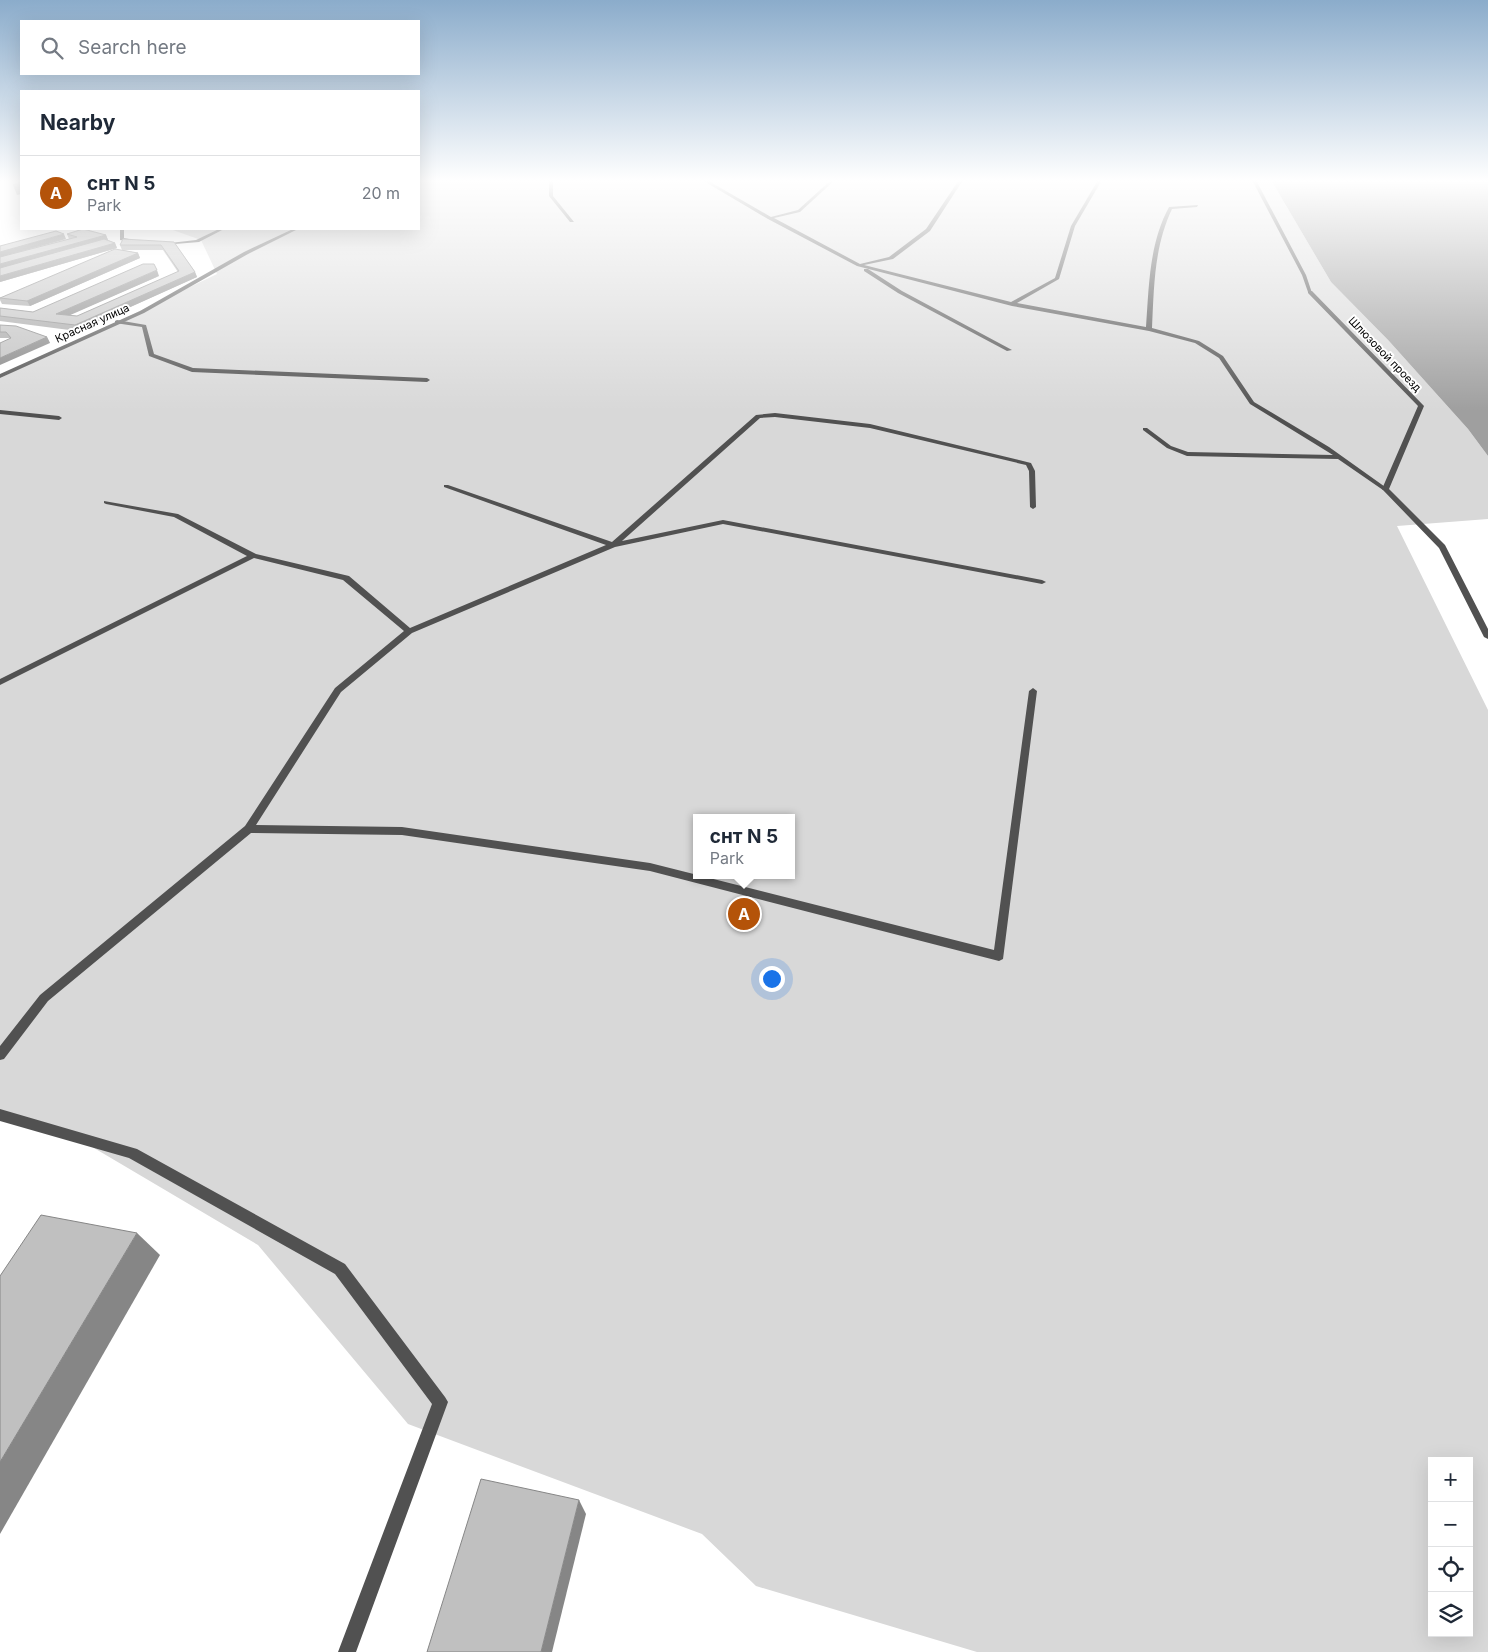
<!DOCTYPE html>
<meta charset="utf-8">
<style>
body{margin:0;font-family:Inter,sans-serif;background:#f6f6f7;color:#1f2937}
.controls{position:absolute;right:15px;bottom:15px;display:grid;overflow:hidden;border-radius:0px;box-shadow:0 5px 20px #0002}
.controls button{width:45px;height:45px;display:grid;place-items:center;padding:0;border:0;border-bottom:1px solid #e0e1e3;background:#fff;color:#1f2937;font:25px sans-serif}
.you{position:absolute;left:771px;top:978px;width:18px;height:18px;margin:-12px;border:4px solid #fff;border-radius:50%;background:#1a73e8;box-shadow:0 0 0 8px #1a73e833}
.badge{display:grid;place-items:center;width:32px;height:32px;border-radius:50%;background:#b45309;color:#fff;font-size:16px;font-weight:700}
.pin{position:absolute;translate:-50% -50%;border:2px solid #fff;box-shadow:0 1px 5px #0006}
.popup{position:absolute;left:693px;top:814px;width:102px;height:65px;box-sizing:border-box;display:grid;place-content:center;border-radius:0px;background:#fff;filter:drop-shadow(0 1px 4px #0005);font-size:16px;white-space:nowrap;color:#747a83}
.popup b{font-size:19px;color:#1f2937}
.popup::after{content:'';position:absolute;left:50%;top:100%;margin-left:-10px;border:10px solid transparent;border-top-color:#fff}
.list{margin:0;padding:0;list-style:none}
h2{display:flex;justify-content:space-between;align-items:center;height:65px;margin:0;padding:0 20px;font-size:21px}
h2 small{font-size:16px;font-weight:400;color:#747a83}
.list li{display:grid;grid-template-columns:32px 1fr auto;gap:15px;align-items:center;box-sizing:border-box;height:75px;padding:0 20px;border-top:1px solid #e0e1e3}
.list b{display:block;font-size:19px;white-space:nowrap}
.list p{margin:0;font-size:16px;white-space:nowrap;color:#747a83}
.list em{font-size:16px;font-style:normal;color:#747a83}
.icon{flex:none;width:28px;height:28px;fill:none;stroke:currentColor;stroke-width:2;stroke-linecap:round;stroke-linejoin:round}
.map{position:relative;flex:none;width:1488px;height:1652px;overflow:hidden}
.search{position:absolute;background:#fff;box-shadow:0 5px 20px #0002;left:20px;top:20px;width:400px;height:55px;display:flex;align-items:center;gap:12px;box-sizing:border-box;padding:0 18px;border-radius:0px;color:#747a83;font-size:19px}
.panel{position:absolute;background:#fff;box-shadow:0 5px 20px #0002;left:20px;top:90px;width:400px;height:140px;border-radius:0px}
.map>svg:first-child{display:block}
.green{fill:#d8d8d8;fill-rule:evenodd}
.water{fill:#9f9f9f}
.lines{fill:none;stroke-linecap:round;stroke-linejoin:round}
.lane{fill:#515151;fill-rule:evenodd}
.street{fill:#515151;fill-rule:evenodd}
.wall{fill:#a5a5a5}
.shaded-wall{fill:#868686}
.building{fill:#c0c0c0;stroke:#868686}
.labels{text-anchor:middle;dominant-baseline:central;stroke-width:4;stroke-linejoin:round;paint-order:stroke}
.far-street-label{font-size:11px;fill:#000;stroke:#fff}
</style>
<div class="map">
<svg width="1488" height="1652" viewBox="0 0 1488 1652">
<rect width="100%" height="100%" fill="#fff"/>
<path class="green" d="M419,180H1271L1331,282L1389,341L1468,429L1488,456V519L1397,526L1488,710V1652H977L756,1586L702,1534L408,1424L258,1245L72,1135L0,1117V378L217,274L201,240L170,229H419ZM696,818H792V875H696ZM1432,1461H1469V1633H1432Z"/>
<polygon class="water" points="1271,180 1488,180 1488,456 1468,429 1389,341 1331,282"/>
<g class="lines">
<g class="lane">
<polygon points="549,180 553,180 553,196 574,222 570,222 549,196"/>
<path d="M702,180H707L771,217L798,210L831,180H835L800,212L774,218L860,264L889,257L926,229L959,180H963L930,231L893,259L864,265L1011,302L1055,278L1071,226L1098,180H1102L1075,226L1059,279L1017,303L1146,327C1149,286 1149,244 1169,207L1198,205L1197,207L1172,209C1154,247 1154,287 1152,328L1199,341L1223,356L1254,402L1329,447L1388,489L1383,490L1338,459L1187,456L1167,448L1143,430V428H1147L1171,446L1188,452L1333,455L1250,404L1219,358L1195,343L1149,331L1012,306L857,266L768,219Z"/>
<polygon points="1252,180 1256,180 1306,275 1312,293 1308,292 1302,275"/>
<polygon points="120,229 124,229 124,238 139,241 139,243 120,240"/>
<polygon points="219,229 224,229 199,242 163,245 161,244 196,240"/>
<polygon points="864,269 868,269 902,291 1012,350 1007,351 898,293 864,271"/>
<polygon points="117,320 146,325 154,354 193,368 427,378 430,380 427,382 192,372 149,356 142,327 115,323 115,321"/>
<polygon points="0,410 59,416 62,418 59,420 0,414"/>
<polygon points="775,413 870,424 1031,463 1035,471 1036,507 1033,509 1030,507 1029,471 1026,465 870,428 775,417 760,418 622,541 723,520 1042,580 1046,582 1042,584 723,524 615,547 412,633 341,692 256,825 402,827 650,863 994,950 1029,691 1033,688 1037,691 1003,959 999,961 650,871 402,835 251,833 48,1001 4,1059 0,1060 0,1046 40,995 245,826 335,688 404,631 343,580 254,558 0,685 0,679 247,556 174,517 106,504 104,503 104,501 178,514 256,554 349,576 410,628 606,545 444,487 444,485 448,485 612,542 756,415"/>
<polygon points="0,1109 137,1149 345,1264 445,1397 448,1402 356,1652 338,1652 432,1404 335,1274 129,1158 0,1121"/>
</g>
<g class="street">
<polygon points="293,229 298,229 248,254 144,313 0,378 0,374 140,311 244,252"/>
<polygon points="1308,291 1312,291 1424,406 1389,489 1445,545 1488,629 1488,639 1484,637 1439,548 1382,489 1418,406 1308,293"/>
</g>
</g>
<g class="wall">
<polygon points="67,234 106,235 108,240 115,243 117,248 0,282 0,246 66,239 7,256 69,239"/>
<polygon points="174,242 195,272 197,277 77,331 0,321 0,308 33,312 159,276 69,315 77,316 178,272 163,250 123,250 138,253 140,258 30,306 2,304 0,300 0,298 122,250 120,245"/>
<polygon points="0,325 47,337 50,343 9,338 0,338"/>
</g>
<g class="shaded-wall">
<polygon points="21,184 21,194 17,195 13,185"/>
<polygon points="64,234 66,239 0,257 0,252"/>
<polygon points="106,235 108,240 0,270 0,264"/>
<polygon points="115,243 117,248 0,282 0,276"/>
<polygon points="138,253 140,258 30,306 27,301"/>
<polygon points="157,270 159,276 59,320 56,314"/>
<polygon points="195,272 197,277 77,331 75,325"/>
<polygon points="47,337 50,343 0,365 0,358"/>
<polygon points="137,1233 160,1255 0,1534 0,1462"/>
<polygon points="579,1500 586,1514 552,1652 541,1652"/>
</g>
<g class="building">
<polygon points="21,182 21,184 13,185"/>
<polygon points="83,229 106,235 0,264 0,257 77,237 67,234"/>
<polygon points="56,231 64,234 0,252 0,246"/>
<polygon points="104,239 115,243 0,276 0,268"/>
<polygon points="123,239 174,242 195,272 75,325 0,316 0,308 33,312 143,264 154,264 157,270 56,314 77,316 179,271 161,245 120,245"/>
<polygon points="115,249 138,253 27,301 0,298"/>
<polygon points="0,325 16,326 47,337 0,358 0,343 11,338 6,332 0,332"/>
<polygon points="41,1215 137,1233 0,1462 0,1276"/>
<polygon points="481,1479 579,1500 541,1652 427,1652"/>
</g>
<linearGradient id="sky" x2="0" y2="1"><stop stop-color="#8baccb"/><stop offset="0.44" stop-color="#fff"/><stop offset="1" stop-color="#fff" stop-opacity="0"/></linearGradient>
<rect width="1488" height="411" fill="url(#sky)"/>
<g class="labels">
<g class="far-street-label">
<text transform="translate(92 323) rotate(-24)">Красная улица</text>
<text transform="translate(1385 354) rotate(46)">Шлюзовой проезд</text>
</g>
</g>
</svg>
<div class="controls">
<button>+</button>
<button>−</button>
<button><svg class="icon" aria-label="locate" viewBox="0 0 24 24"><circle cx="12" cy="12" r="6"/><path d="M12 2v4M12 18v4M2 12h4M18 12h4"/></svg></button>
<button><svg class="icon" aria-label="layers" viewBox="0 0 24 24"><path d="M12 4l9 5-9 5-9-5zM3 14l9 5 9-5"/></svg></button>
</div>
<div class="you"></div>
<div class="pin badge" style="left:744px;top:914px">A</div>
<div class="popup"><b>снт N 5</b>Park</div>
<div class="search"><svg class="icon" aria-label="search" viewBox="0 0 24 24"><circle cx="10" cy="10" r="6"/><path d="M15 15l6 6"/></svg>Search here</div>
<section class="panel">
<h2>Nearby<small></small></h2>
<ul class="list">
<li><span class="badge">A</span><div><b>снт N 5</b><p>Park</p></div><em>20 m</em></li>
</ul>
</section>
</div>
